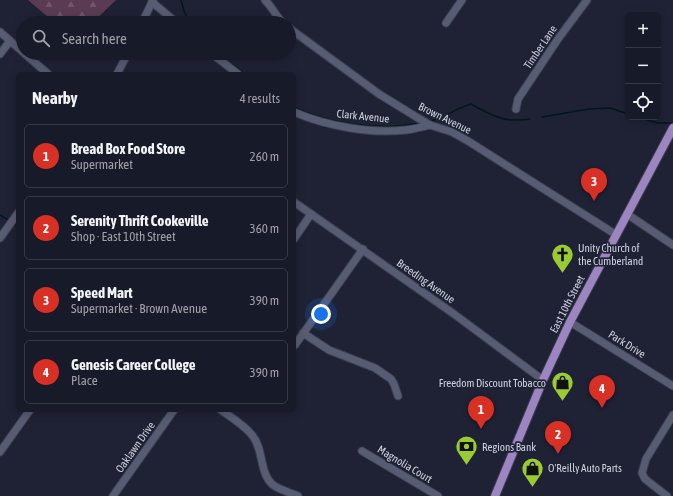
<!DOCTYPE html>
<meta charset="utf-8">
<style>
body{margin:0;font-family:"Asap Condensed",sans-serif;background:#202330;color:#f1f3f6}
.controls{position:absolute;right:12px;top:12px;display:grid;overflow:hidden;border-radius:6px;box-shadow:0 2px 10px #0003}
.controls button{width:36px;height:36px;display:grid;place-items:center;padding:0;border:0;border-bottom:1px solid #363845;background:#171a28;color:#f1f3f6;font:20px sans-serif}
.you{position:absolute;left:321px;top:314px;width:14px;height:14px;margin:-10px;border:3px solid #fff;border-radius:50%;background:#1a73e8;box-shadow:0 0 0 6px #1a73e833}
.badge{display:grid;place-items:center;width:26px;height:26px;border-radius:50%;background:#d93025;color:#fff;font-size:13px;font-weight:700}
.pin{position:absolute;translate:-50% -33px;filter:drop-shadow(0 1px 2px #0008)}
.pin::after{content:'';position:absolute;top:21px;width:14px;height:12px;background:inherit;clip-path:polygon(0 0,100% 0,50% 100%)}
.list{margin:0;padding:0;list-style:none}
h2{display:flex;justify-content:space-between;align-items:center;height:52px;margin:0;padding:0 16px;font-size:17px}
h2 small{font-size:13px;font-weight:400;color:#9ea1a8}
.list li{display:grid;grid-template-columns:26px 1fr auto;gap:12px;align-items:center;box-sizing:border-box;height:64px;margin:0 8px 8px;padding:0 8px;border:1px solid #363845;border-radius:6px}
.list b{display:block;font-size:15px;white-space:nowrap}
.list p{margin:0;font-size:13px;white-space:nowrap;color:#9ea1a8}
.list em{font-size:13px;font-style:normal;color:#9ea1a8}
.icon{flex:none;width:22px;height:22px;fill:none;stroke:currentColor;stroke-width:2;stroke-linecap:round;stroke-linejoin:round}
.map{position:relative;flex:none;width:673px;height:496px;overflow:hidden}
.search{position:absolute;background:#171a28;box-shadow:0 2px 10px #0003;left:16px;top:16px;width:280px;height:44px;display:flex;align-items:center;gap:10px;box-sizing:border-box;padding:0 14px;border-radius:22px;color:#9ea1a8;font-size:15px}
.panel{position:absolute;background:#171a28;box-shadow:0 2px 10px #0003;left:16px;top:72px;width:280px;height:340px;border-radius:6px}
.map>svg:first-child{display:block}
.forest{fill:url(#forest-firs)}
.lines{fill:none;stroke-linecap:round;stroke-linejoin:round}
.stream{stroke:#02171c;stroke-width:1.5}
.minor-casing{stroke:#3c3f4f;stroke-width:9}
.major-casing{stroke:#3c3f4f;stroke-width:10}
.minor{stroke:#585c73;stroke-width:7}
.major{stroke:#9c85c0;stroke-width:8}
.labels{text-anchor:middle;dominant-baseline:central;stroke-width:3.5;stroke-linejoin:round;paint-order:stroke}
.street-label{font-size:11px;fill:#cfd2df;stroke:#1f2235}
.poi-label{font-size:11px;fill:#cfd2df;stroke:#1f2235;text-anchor:start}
</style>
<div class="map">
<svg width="673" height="496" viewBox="0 0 673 496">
<defs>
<pattern id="forest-firs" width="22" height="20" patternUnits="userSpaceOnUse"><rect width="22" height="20" fill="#5a3b53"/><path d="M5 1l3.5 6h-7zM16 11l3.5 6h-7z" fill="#71566b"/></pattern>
</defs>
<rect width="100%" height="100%" fill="#1f2235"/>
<polygon class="forest" points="28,0 116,0 92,23 55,23"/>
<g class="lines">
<g class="stream">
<polyline points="181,0 184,11 190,23"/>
<polyline points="217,53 245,74"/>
<path d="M294,107C327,124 383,131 420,123"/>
<polyline points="542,117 589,109 610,108 628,114"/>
<polyline points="637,117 658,123 671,123"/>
<path d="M430,121C447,118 455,108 471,104C492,116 505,123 530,119"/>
<polyline points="0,215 8,220"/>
<polyline points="13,223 18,226"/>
</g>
<defs>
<g id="minor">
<path d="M265,0C272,7 276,16 283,23"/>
<polyline points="152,2 177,23"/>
<polyline points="142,23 153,0"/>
<polyline points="446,23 462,0"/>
<polyline points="289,28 379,94 418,118 430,125 452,132 468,141 615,234"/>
<polyline points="0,32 23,52"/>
<polyline points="24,53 48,74"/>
<polyline points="211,53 238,74"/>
<polyline points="0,54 10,41"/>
<polyline points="117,74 128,53"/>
<polyline points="516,109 518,99 558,39 587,0"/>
<path d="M294,112C326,126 371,134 406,130C414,129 422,127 430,125"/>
<polyline points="294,202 454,314 543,380"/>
<polyline points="627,214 673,245"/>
<polyline points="0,238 18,213"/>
<polyline points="294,239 311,214"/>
<polyline points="570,322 673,386"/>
<polyline points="303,333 329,350 375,368 391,379 394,384 398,396"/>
<polyline points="295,345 363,249"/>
<path d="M221,410C231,417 244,425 252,435C264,449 259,472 272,484C277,489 291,493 298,496"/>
<polyline points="362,451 438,496"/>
<polyline points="0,452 30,410"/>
<polyline points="113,496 174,410"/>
<polyline points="667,496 645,479 642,473 646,459 673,415"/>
</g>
<polyline id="major" points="495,496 543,380 570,322 673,128"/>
</defs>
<use href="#minor" class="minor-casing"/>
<use href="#major" class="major-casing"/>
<use href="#minor" class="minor"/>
<use href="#major" class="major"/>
</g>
<defs>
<symbol id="church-pin" viewBox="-11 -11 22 30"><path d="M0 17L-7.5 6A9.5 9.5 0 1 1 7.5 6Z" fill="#9bcb32" stroke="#1f2235"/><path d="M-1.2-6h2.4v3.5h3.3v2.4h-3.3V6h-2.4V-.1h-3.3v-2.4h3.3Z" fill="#111"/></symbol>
<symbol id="shop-pin" viewBox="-11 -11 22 30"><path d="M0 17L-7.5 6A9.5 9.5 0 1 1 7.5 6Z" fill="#9bcb32" stroke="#1f2235"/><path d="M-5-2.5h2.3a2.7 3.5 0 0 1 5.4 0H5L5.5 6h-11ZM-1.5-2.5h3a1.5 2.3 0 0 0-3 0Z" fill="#111"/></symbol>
<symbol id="bank-pin" viewBox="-11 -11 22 30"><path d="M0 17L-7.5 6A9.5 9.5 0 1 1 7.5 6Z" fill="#9bcb32" stroke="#1f2235"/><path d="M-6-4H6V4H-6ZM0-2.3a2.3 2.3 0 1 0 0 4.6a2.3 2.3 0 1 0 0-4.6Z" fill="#111"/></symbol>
</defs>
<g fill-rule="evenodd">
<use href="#church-pin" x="550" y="242" width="25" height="34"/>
<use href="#shop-pin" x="550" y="370" width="25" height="34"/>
<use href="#bank-pin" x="454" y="434" width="25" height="34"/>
<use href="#shop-pin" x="520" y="456" width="25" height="34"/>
</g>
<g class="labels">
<g class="street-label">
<text transform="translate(540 47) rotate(-56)">Timber Lane</text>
<text transform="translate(363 116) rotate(6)">Clark Avenue</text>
<text transform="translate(445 118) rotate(26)">Brown Avenue</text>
<text transform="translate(426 281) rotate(35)">Breeding Avenue</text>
<text transform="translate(567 304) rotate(-63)">East 10th Street</text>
<text transform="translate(627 344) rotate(32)">Park Drive</text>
<text transform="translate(135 447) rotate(-55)">Oaklawn Drive</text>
<text transform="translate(405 464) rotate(31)">Magnolia Court</text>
</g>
<g class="poi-label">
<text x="578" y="248">Unity Church of<tspan x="578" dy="13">the Cumberland</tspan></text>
<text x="546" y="383" text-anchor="end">Freedom Discount Tobacco</text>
<text x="482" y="447">Regions Bank</text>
<text x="548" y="468">O'Reilly Auto Parts</text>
</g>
</g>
</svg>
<div class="controls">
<button>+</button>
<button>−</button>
<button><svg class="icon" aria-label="locate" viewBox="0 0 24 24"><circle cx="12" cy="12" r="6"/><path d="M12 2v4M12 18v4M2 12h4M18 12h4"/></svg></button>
</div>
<div class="you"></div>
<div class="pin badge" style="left:481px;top:429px">1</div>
<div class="pin badge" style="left:558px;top:454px">2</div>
<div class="pin badge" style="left:594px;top:201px">3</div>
<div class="pin badge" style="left:602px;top:408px">4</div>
<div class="search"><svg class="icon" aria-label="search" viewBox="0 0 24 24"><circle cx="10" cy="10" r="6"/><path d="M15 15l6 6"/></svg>Search here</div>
<section class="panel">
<h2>Nearby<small>4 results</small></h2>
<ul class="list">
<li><span class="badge">1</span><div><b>Bread Box Food Store</b><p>Supermarket</p></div><em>260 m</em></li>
<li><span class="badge">2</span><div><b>Serenity Thrift Cookeville</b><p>Shop · East 10th Street</p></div><em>360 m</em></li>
<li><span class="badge">3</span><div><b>Speed Mart</b><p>Supermarket · Brown Avenue</p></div><em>390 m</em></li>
<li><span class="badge">4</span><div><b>Genesis Career College</b><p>Place</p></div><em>390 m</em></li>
</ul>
</section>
</div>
